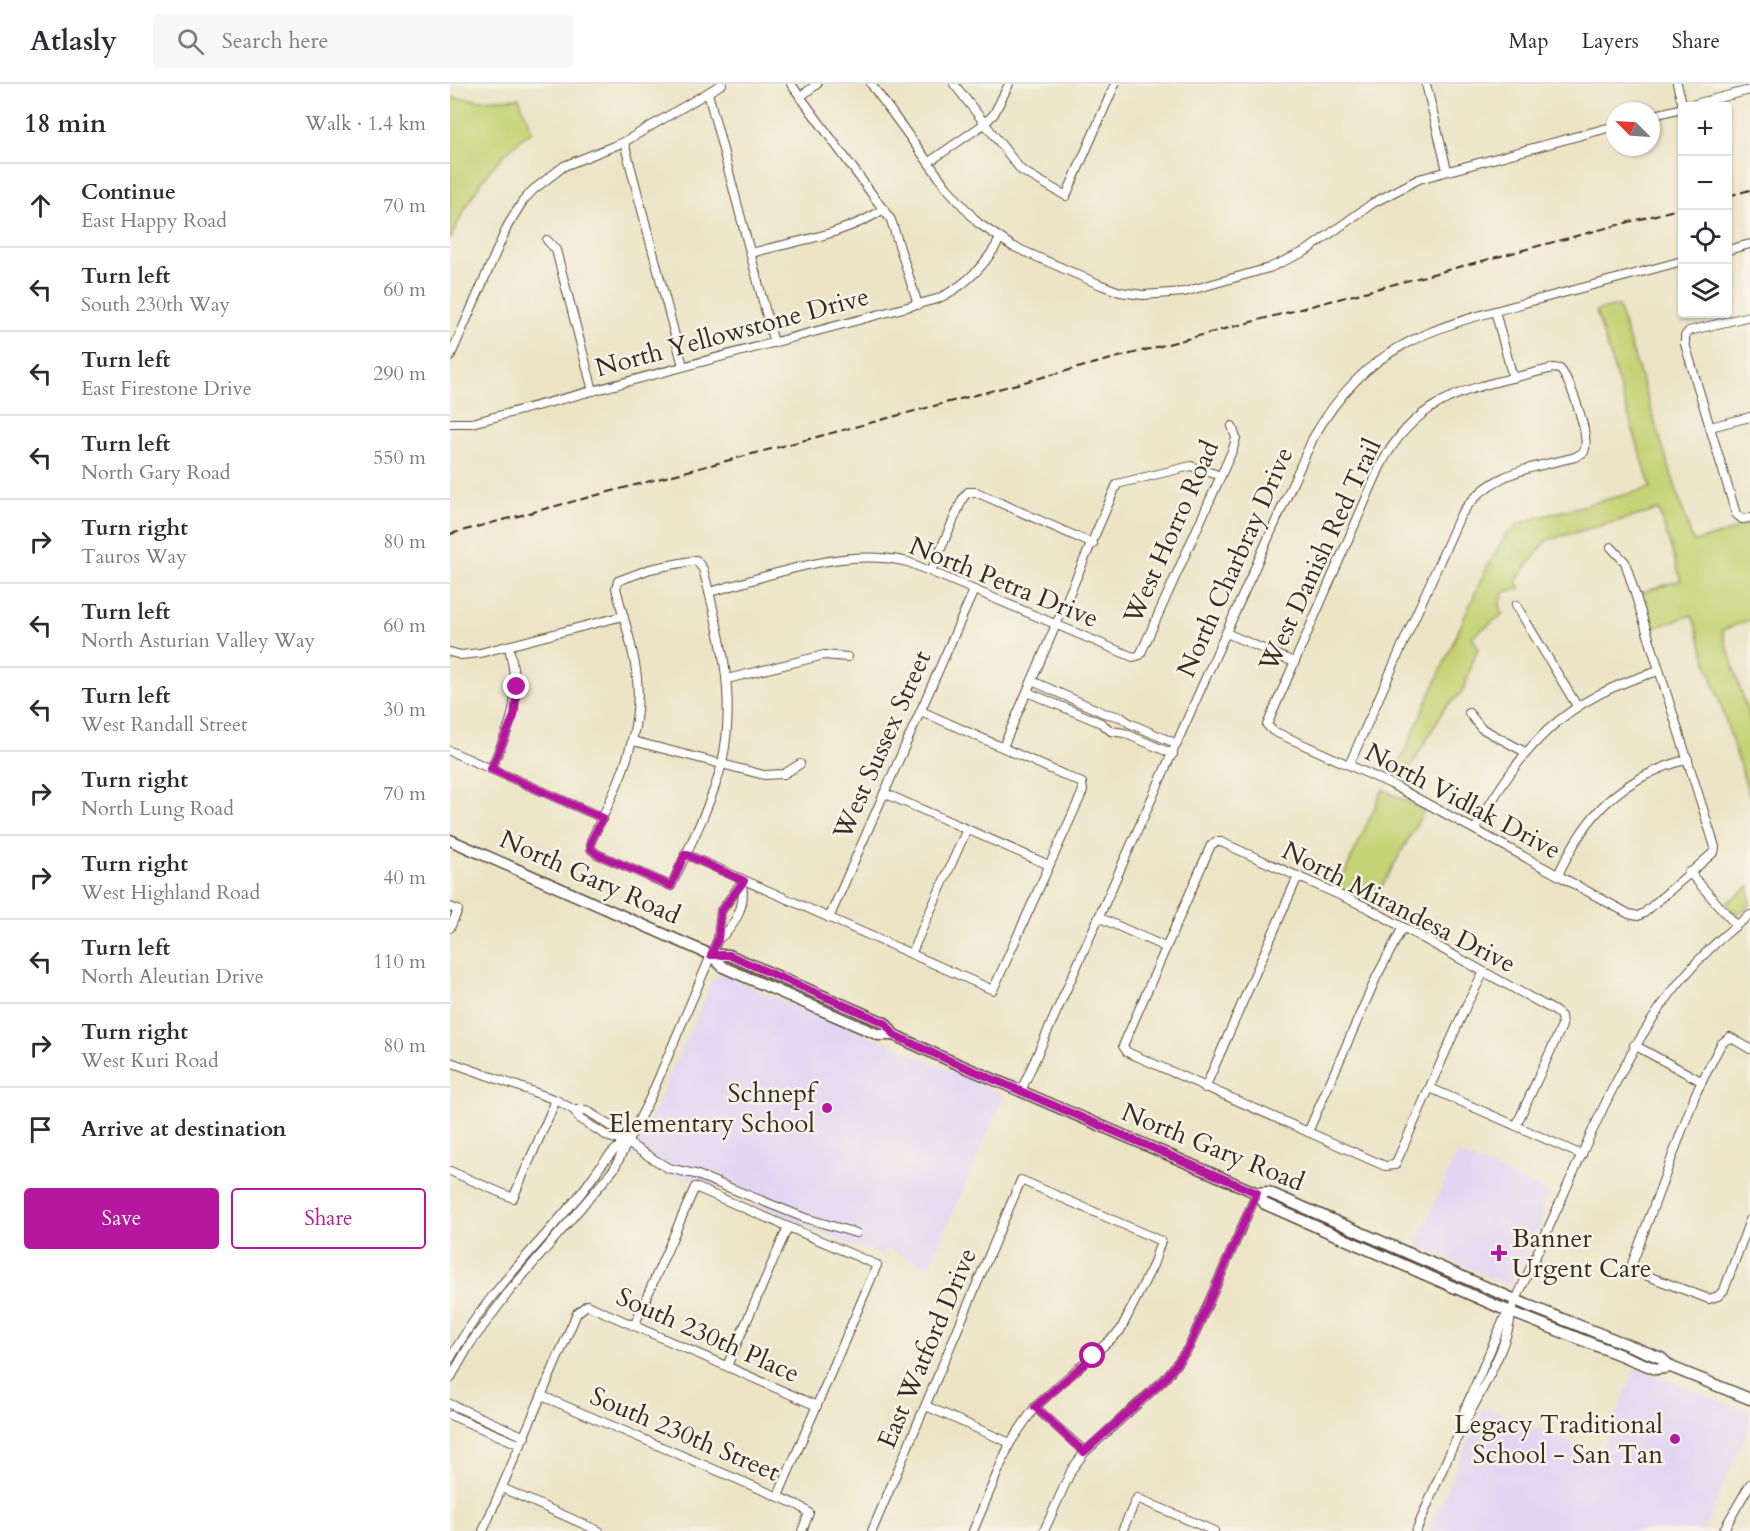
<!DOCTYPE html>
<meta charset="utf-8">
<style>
body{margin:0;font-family:Cardo,serif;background:#f7f7f7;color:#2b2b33}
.controls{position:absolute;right:18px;top:18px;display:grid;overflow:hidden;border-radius:6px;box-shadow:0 2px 4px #0004}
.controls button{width:54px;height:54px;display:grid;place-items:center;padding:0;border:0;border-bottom:2px solid #e1e1e2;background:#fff;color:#2b2b33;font:30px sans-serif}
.compass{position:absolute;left:1156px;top:18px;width:54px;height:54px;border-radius:50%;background:#fff;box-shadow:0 2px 4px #0004;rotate:294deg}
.stop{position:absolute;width:18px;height:18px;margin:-14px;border:4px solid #b5179e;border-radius:50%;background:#fff}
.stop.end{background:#b5179e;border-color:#fff;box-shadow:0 2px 6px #0008}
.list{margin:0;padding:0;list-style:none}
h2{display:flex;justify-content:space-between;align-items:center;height:78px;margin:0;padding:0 24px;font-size:26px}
h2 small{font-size:20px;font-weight:400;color:#7c7c81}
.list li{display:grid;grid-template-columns:39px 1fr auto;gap:18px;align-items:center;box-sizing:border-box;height:84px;padding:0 24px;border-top:2px solid #e1e1e2}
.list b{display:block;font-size:22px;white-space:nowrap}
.list p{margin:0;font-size:20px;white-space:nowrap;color:#7c7c81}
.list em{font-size:20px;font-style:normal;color:#7c7c81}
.actions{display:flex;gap:12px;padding:18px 24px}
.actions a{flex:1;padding:14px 0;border:2px solid #b5179e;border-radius:6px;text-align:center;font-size:21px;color:#b5179e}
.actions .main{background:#b5179e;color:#fff}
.icon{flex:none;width:33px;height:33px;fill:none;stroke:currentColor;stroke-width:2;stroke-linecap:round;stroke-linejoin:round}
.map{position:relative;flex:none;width:1300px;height:1447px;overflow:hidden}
header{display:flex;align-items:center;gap:36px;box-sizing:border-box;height:84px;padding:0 30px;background:#fff;border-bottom:2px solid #e1e1e2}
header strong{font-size:28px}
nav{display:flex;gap:33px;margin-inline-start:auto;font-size:21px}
.search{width:420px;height:54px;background:#f7f7f7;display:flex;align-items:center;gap:15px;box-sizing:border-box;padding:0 21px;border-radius:6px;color:#7c7c81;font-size:22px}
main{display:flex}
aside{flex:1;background:#fff}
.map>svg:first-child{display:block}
.built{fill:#e2d4f3}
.green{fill:#c4d375;stroke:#807e4a;stroke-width:1.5}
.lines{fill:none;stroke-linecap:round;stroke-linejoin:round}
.minor-casing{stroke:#564637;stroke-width:10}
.major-casing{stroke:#564637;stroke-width:13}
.minor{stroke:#fff;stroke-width:8}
.major{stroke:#fff;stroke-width:10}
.rail{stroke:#3b2a1e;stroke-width:2;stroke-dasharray:9 4.5;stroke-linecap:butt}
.route{stroke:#b5179e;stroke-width:8}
.poi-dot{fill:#b5179e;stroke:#f7f3e8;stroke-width:2}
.labels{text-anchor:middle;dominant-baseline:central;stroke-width:5;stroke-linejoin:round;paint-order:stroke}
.street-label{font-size:26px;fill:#3b2a1e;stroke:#f7f3e8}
.poi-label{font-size:26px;fill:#3b2a1e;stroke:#f7f3e8;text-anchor:end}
</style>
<header>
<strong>Atlasly</strong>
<div class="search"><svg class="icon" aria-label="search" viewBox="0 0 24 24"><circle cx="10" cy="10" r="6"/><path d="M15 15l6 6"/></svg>Search here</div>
<nav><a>Map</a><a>Layers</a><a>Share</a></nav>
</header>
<main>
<aside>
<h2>18 min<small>Walk · 1.4 km</small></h2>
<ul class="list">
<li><svg class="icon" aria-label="ahead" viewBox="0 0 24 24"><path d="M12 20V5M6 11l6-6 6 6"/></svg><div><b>Continue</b><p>East Happy Road</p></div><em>70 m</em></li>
<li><svg class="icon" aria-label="left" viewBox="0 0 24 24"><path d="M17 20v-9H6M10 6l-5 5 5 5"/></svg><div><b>Turn left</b><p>South 230th Way</p></div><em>60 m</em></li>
<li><svg class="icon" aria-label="left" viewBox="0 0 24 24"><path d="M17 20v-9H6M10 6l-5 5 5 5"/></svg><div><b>Turn left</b><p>East Firestone Drive</p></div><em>290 m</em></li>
<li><svg class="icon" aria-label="left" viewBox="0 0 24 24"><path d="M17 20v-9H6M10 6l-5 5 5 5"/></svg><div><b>Turn left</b><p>North Gary Road</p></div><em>550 m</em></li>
<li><svg class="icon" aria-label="right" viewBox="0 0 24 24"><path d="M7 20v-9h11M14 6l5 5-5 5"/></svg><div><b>Turn right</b><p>Tauros Way</p></div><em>80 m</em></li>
<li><svg class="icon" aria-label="left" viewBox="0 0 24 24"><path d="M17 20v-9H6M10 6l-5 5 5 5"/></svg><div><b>Turn left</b><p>North Asturian Valley Way</p></div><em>60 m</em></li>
<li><svg class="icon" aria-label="left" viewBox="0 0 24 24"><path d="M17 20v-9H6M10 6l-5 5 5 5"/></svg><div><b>Turn left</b><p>West Randall Street</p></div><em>30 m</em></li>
<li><svg class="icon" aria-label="right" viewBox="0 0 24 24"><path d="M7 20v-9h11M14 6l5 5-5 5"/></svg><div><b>Turn right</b><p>North Lung Road</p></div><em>70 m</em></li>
<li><svg class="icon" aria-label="right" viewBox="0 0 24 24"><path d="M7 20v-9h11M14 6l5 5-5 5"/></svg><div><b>Turn right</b><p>West Highland Road</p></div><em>40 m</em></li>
<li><svg class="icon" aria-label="left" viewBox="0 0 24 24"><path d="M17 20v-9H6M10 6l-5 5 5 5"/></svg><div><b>Turn left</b><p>North Aleutian Drive</p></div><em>110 m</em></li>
<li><svg class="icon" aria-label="right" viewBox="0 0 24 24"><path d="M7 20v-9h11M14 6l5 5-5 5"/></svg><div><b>Turn right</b><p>West Kuri Road</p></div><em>80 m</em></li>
<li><svg class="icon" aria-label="arrive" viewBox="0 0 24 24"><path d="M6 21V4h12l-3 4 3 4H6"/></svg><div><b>Arrive at destination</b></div></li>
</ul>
<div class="actions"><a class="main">Save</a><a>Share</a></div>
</aside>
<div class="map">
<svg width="1300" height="1447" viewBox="0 0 1300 1447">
<rect width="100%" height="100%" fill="#f7f3e8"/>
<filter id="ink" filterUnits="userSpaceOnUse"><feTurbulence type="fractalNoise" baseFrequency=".0167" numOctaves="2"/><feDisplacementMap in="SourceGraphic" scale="12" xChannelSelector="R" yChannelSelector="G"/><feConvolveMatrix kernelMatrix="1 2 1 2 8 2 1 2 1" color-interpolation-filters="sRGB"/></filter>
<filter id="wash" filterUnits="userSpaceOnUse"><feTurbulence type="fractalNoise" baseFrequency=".008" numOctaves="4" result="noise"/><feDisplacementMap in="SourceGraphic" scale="24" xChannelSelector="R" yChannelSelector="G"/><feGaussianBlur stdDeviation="1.35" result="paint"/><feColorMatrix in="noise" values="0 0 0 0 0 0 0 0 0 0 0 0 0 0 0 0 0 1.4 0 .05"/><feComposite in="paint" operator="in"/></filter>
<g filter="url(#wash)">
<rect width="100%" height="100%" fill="#ede4c6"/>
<g class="built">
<polygon points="272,889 324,914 382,935 555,1011 479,1183 437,1165 431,1170 400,1161 252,1096 216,1089 179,1068 199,1037 263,896"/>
<polygon points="1007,1069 1100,1109 1097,1116 1092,1118 1093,1134 1062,1200 1057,1201 966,1161"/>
<polygon points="1186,1283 1300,1329 1300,1340 1254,1447 979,1447 1033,1322 1150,1371"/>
</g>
<g class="green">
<path d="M0,13L30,16L69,14L82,47C41,76 20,111 0,156Z"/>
<path d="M1168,222L1243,458L1285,446L1287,442L1300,443V536L1272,546L1300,636V713L1242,531L1203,544L1191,509L1231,496L1209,426L1097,456L1067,495L1070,505L1056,507C1050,515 1048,521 1053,530L1022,553L1028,563L1013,607L994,625L952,699L943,694L1035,487L1056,451L1068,441L1082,435L1201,404L1146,227Z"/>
<polygon points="933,705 974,727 922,820 888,804"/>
<polygon points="1300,802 1300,821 1289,829 1282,828 1276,820"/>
</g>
</g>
<g filter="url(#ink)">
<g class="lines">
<defs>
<g id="minor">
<polyline points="341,0 441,136 468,221"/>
<polyline points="421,0 497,104 528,139 562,162 651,201 670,208 693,211 734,208 819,184 856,167 923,119 969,95 1165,42"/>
<polyline points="504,0 571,86 616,112 665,0"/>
<polyline points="976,0 997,86"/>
<polyline points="1227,0 1233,22"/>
<polyline points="258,9 324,259"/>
<polyline points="350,13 367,0"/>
<polyline points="1237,22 1300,6"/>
<polyline points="1201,32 1232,24"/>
<polyline points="174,58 233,282"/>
<polyline points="479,78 534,40 544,30 559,0"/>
<polyline points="97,156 106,166 143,307"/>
<polyline points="1278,166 1300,160"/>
<path d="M301,169C346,157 394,151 434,125"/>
<polyline points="1045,227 1063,294"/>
<polyline points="1300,232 1239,247 1235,252 1235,260 1286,430 1292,435 1300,434"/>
<polyline points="0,273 58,141 73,117 83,106 114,82 174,58 272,0"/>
<path d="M0,339H22L487,215C516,202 535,182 550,155"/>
<polyline points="1260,343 1300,333"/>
<path d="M246,476L253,485C270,549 287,612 272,679C264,714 237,768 221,802L147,770L141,765V757C166,706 193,653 187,594C184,564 173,533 166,504L168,497L200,485Z"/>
<polyline points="481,487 513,414 518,408 526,408 643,460"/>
<path d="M259,508C322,492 392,462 458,478L683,573L690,571L783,365L786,354L782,342"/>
<polyline points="1066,521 1127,622"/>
<polyline points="776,549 844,578"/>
<polyline points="0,568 11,571 30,569 173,532"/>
<polyline points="277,595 374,571 397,573"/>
<polyline points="582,597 654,629 671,633 679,639 727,660"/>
<polyline points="577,608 651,639 661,647 674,649 723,670"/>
<polyline points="1019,629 1031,644 1075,668"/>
<polyline points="183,657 314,691 334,690 350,680"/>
<polyline points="553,663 667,400 741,382 771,392"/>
<polyline points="0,667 153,734"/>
<path d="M899,681L1010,432C1040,387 1076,386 1125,373L1134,368C1141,353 1121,298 1110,285L1103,284C1029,303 968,307 930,383L817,641L823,647L941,700L1179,830L1188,832L1194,829L1264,768L1265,763L1175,478L1161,463"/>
<path d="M41,685C63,635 72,618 59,563"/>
<polyline points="434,709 599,781"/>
<path d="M1025,745C1073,662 1113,614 1209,587"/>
<polyline points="235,770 543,906 633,707 632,699 471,627"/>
<polyline points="1239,788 1286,841"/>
<path d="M1108,791C1137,728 1171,694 1238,675"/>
<polyline points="0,823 8,826 0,844"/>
<polyline points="379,834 524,506"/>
<polyline points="650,834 715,863"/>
<path d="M268,855C285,844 296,820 292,801"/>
<polyline points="461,870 517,745"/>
<polyline points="1034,888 1017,920 945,1081 935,1082 677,968 673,962 761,761 765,758 771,758 916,823 1105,927 1111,932 1112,942 1066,1042"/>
<polyline points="1184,961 1251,997"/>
<polyline points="1300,965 1280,953 1271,960 1246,1009 1182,1180 1187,1188 1259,1215 1268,1212 1274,1206 1300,1136"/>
<polyline points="0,978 106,1016 124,1026 136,1026 164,1044 176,1058"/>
<polyline points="755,1004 848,792"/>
<polyline points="980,1004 1132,1071"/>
<path d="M571,1007L863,354C918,258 982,244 1082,217C1132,204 1182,191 1232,177"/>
<polyline points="124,1026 130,1035 159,1053 176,1058 218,1084 245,1090 355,1134 406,1149"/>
<polyline points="858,1048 927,892 953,843"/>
<polyline points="0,1087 63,1114 106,1016"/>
<polyline points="184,1242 245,1103 427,1181 328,1412"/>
<path d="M0,1275C33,1214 84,1166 128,1113C143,1095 155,1070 176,1058"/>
<polyline points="277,1282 338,1143"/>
<polyline points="0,1295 20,1260 58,1209 164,1085 201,1012 268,855 271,827 293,797"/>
<polyline points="92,1312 350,1422 359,1429 352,1447"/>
<polyline points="0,1320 75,1353"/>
<polyline points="476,1322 560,1359"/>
<polyline points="585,1323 635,1368"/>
<polyline points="0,1331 71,1361"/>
<path d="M1008,1352L1014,1327L1054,1235L1061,1227C1084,1176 1107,1125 1130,1074C1172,981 1215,892 1300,831"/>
<polyline points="52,1404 149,1447"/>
<polyline points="33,1447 127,1229 137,1221 367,1322"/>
<polyline points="422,1447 571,1096 711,1157 703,1181 670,1247 585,1323 560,1359 523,1447"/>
<polyline points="594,1447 622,1385 635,1368 715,1295 739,1263 807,1109"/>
<polyline points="672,1447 687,1414 764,1447"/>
<path d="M966,1447C980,1416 992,1384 1007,1354C1021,1325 1062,1257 1061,1227"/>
<polyline points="1273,1447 1300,1400"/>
</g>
<g id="major">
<polyline points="0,756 261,871 273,883 429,951 444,951"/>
<polyline points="261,871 279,871 435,939 444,951 487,971 807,1109 818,1108 1077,1221 1211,1274 1221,1283"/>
<polyline points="807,1109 815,1120 1051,1224 1206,1285 1221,1283 1300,1315"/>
</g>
</defs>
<use href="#minor" class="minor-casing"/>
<use href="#major" class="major-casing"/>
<use href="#minor" class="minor"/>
<use href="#major" class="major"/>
<g class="rail">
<polyline points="1278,112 1300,106"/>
<polyline points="0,450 1232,124"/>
</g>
</g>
</g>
<g class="lines" filter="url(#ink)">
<polyline class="route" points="67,603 64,632 41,685 153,734 141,757 141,765 147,770 221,802 235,770 294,797 271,827 268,855 261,871 279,871 435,939 444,951 487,971 807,1109 739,1263 715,1295 634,1368 585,1323 643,1272"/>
</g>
<g class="poi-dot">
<circle cx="377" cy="1024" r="6"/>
<path d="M1046 1160h6v6h6v6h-6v6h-6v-6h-6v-6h6z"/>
<circle cx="1225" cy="1355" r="6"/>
</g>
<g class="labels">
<g class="street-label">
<text transform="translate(282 248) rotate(-15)">North Yellowstone Drive</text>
<text transform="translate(721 448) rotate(-66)">West Horro Road</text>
<text transform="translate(870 471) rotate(-65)">West Danish Red Trail</text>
<text transform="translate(785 478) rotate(-66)">North Charbray Drive</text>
<text transform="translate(554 498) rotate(22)">North Petra Drive</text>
<text transform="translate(432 661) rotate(-66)">West Sussex Street</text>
<text transform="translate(1013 717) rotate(28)">North Vidlak Drive</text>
<text transform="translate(140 793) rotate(24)">North Gary Road</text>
<text transform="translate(949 823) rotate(27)">North Mirandesa Drive</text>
<text transform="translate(763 1063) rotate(22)">North Gary Road</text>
<text transform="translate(258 1251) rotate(24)">South 230th Place</text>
<text transform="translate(477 1264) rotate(-67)">East Watford Drive</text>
<text transform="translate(235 1350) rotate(23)">South 230th Street</text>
</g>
<g class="poi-label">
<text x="365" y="1009">Schnepf<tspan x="365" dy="30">Elementary School</tspan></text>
<text x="1062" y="1154" text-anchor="start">Banner<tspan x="1062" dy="30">Urgent Care</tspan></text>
<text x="1213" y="1340">Legacy Traditional<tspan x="1213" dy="30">School - San Tan</tspan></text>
</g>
</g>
</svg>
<div class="controls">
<button>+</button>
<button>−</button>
<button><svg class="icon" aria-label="locate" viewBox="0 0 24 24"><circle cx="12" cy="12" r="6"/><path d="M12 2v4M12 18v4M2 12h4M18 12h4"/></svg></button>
<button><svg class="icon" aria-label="layers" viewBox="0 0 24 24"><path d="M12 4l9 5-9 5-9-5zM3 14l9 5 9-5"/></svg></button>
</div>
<svg class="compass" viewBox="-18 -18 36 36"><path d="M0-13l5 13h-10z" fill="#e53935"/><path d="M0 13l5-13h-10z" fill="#7c7c81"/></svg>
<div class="stop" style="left:643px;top:1272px"></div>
<div class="stop end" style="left:67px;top:603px"></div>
</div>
</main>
